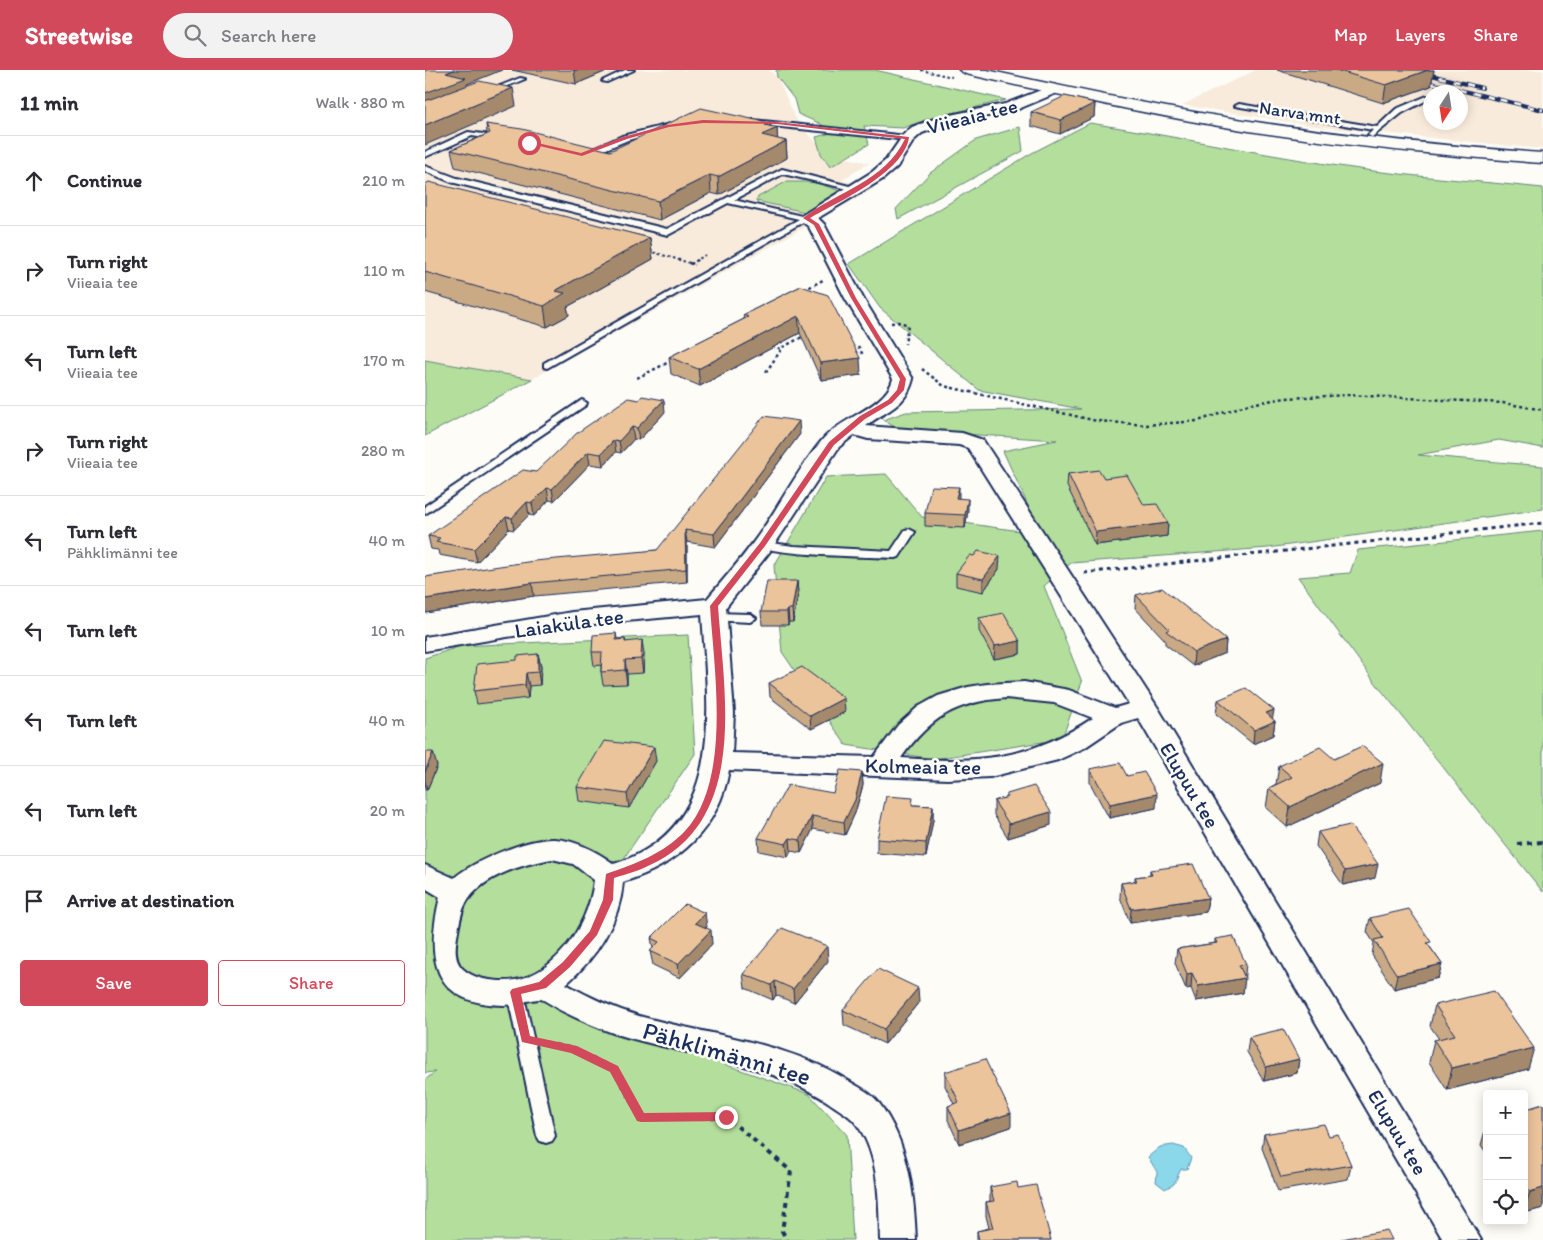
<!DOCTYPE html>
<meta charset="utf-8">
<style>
body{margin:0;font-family:Itim,sans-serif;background:#f2f2f3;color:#2b2b33}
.controls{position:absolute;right:15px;bottom:15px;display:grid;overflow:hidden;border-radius:5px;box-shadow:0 2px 12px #0003}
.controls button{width:45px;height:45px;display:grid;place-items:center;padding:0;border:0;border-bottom:1px solid #e1e1e2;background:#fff;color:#2b2b33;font:25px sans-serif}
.compass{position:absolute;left:998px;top:15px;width:45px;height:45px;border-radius:50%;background:#fff;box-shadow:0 2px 12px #0003;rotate:192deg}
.stop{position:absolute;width:15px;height:15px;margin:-11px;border:4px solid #d1495b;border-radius:50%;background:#fff}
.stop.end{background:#d1495b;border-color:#fff;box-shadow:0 1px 5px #0008}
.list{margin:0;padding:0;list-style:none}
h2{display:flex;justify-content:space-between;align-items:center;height:65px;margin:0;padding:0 20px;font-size:21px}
h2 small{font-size:16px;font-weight:400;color:#7c7c81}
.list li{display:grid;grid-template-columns:32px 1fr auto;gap:15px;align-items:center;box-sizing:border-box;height:90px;padding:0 20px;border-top:1px solid #e1e1e2}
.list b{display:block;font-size:19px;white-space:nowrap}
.list p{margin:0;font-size:16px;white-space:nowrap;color:#7c7c81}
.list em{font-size:16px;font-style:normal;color:#7c7c81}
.actions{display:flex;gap:10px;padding:15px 20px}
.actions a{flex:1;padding:11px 0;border:1px solid #d1495b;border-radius:5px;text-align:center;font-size:18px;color:#d1495b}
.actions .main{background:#d1495b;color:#fff}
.icon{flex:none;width:28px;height:28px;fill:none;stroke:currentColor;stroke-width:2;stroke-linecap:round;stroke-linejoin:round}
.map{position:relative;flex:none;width:1118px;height:1170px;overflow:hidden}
header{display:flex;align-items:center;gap:30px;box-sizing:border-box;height:70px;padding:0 25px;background:#d1495b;color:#fff}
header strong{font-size:24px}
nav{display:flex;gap:28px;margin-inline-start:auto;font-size:18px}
.search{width:350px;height:45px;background:#f2f2f3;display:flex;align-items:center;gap:12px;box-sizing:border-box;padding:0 18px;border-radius:28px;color:#7c7c81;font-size:19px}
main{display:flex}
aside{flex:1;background:#fff}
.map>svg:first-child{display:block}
.built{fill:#f8ebdb;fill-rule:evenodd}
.green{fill:#b3de9b;stroke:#67867c}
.water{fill:#8bd8ea;stroke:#5e94b2}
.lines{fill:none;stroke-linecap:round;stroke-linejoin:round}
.lane-casing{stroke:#1b2f5e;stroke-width:4}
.street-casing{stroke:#1b2f5e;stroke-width:4}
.secondary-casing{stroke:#1b2f5e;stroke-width:3}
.path-far3{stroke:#1b2f5e;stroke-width:2;stroke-dasharray:2.5 2.5;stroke-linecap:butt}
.path-far2{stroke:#1b2f5e;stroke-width:2.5;stroke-dasharray:3 3;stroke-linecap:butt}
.path-far1{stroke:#1b2f5e;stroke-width:3;stroke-dasharray:4 4;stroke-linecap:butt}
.path{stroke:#1b2f5e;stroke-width:4;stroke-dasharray:5 5;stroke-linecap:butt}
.lane{fill:#fdfcf7;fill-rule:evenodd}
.street{fill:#fdfcf7;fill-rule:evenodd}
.secondary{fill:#fdfcf7;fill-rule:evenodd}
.rail-casing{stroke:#1b2f5e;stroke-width:4}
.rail{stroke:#fdfcf7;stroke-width:2.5;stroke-dasharray:7;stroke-linecap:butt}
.wall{fill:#caa985;stroke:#1b2f5e}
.shaded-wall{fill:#a4896c;stroke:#1b2f5e}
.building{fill:#ebc49b;stroke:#1b2f5e}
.route{fill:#d1495b}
.labels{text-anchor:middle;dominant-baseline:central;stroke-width:5;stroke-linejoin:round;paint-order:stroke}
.far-street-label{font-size:18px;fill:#1b2f5e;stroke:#fdfcf7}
.street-label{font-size:21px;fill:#1b2f5e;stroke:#fdfcf7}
.near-street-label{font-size:25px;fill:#1b2f5e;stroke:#fdfcf7}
</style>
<header>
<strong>Streetwise</strong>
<div class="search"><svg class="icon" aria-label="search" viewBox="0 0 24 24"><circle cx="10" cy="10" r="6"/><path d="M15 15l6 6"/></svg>Search here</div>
<nav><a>Map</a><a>Layers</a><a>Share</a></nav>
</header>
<main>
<aside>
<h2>11 min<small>Walk · 880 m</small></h2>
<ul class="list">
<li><svg class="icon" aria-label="ahead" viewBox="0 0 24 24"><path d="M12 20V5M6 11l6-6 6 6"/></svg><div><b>Continue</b></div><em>210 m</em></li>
<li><svg class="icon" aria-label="right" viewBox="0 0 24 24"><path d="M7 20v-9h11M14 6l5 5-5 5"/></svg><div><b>Turn right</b><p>Viieaia tee</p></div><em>110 m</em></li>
<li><svg class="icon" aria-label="left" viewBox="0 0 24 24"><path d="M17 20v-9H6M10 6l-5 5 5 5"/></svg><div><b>Turn left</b><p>Viieaia tee</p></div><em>170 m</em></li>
<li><svg class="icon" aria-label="right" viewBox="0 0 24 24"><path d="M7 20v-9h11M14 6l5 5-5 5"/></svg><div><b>Turn right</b><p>Viieaia tee</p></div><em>280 m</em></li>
<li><svg class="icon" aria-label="left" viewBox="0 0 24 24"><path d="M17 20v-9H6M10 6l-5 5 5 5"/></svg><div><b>Turn left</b><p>Pähklimänni tee</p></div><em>40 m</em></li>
<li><svg class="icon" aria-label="left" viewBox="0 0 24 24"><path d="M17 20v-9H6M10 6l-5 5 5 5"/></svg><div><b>Turn left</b></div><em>10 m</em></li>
<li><svg class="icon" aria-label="left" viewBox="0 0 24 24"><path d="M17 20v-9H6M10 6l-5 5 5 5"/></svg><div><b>Turn left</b></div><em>40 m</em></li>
<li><svg class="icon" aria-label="left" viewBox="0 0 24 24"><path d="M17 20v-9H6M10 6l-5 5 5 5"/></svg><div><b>Turn left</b></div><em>20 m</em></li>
<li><svg class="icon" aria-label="arrive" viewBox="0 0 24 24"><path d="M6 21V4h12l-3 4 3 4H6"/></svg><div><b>Arrive at destination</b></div></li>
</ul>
<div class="actions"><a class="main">Save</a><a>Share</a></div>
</aside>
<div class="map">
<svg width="1118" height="1170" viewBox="0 0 1118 1170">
<rect width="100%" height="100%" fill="#fdfcf7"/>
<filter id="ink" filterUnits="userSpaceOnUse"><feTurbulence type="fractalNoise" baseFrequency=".02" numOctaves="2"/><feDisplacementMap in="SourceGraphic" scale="10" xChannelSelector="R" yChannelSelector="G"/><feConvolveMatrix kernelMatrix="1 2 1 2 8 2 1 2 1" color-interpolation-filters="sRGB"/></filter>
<g filter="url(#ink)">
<g class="built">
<polygon points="0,0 344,0 352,7 374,55 403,84 444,93 417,110 450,118 107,309 0,290"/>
<path d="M831,0H1118V79L897,57L757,35ZM1006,22H1036V52H1006Z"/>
</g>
<g class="green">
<polygon points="351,0 450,0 581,30 503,49 478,58 439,56 444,74 405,97 396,84 391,67 406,63 396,54 373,44 369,29 352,7"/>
<path d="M665,53C760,68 853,88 948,101C1005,108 1062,112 1118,118V378L1074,370L993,385L1118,396V439L843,478L646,493L619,516L657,612L637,669L509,689L421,675L357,582L349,496L401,407L461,404L497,447L616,464L578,381L632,370L475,360L458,350L481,342L656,339L554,320L455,238L424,194L605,84Z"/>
<polygon points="595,57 598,81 473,149 471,139 505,103 551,70"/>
<polygon points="361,112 388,112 413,120 413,124 380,142 331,131 333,127"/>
<polygon points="0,290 107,309 0,366"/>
<polygon points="1118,461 1118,822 949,611 873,507 925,503 933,480"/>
<polygon points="263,565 270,684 203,782 114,929 384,1024 422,1065 428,1170 0,1170 0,1010 10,1002 0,1003 0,588 36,576"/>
</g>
<polygon class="water" points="748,1075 759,1078 766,1088 762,1099 756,1099 749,1114 740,1119 731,1112 732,1102 723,1087 735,1077"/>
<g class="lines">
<defs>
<g id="lane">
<polygon points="200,0 209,0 182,12 177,11"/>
<polygon points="95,8 100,9 65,23 60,22"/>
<polygon points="1002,26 1006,28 1004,29 977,43 947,67 943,65 948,60 810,36 814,34 952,57 971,39"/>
<polygon points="328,50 483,66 487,68 483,70 325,54 324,52"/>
<polygon points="249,53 252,53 252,57 203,70 164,86 157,84 197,66"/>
<polygon points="43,62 73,66 77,68 73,70 47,66 0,87 0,82"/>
<polygon points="0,96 32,108 242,159 357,99 436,119 432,121 358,104 309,130 385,148 122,298 119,297 119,293 374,149 303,133 243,165 26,112 0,101"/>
<polygon points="157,330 162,333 161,335 0,444 0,436"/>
<path d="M484,459L490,462L474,487L470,488C449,487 342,485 332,475L338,472L369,476L466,481L480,460Z"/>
<polygon points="289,543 325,544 331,548 325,552 285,550 283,547 285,544"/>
<polygon points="90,916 96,918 98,922 130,1066 127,1071 121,1073 115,1071 112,1066 82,922 84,918"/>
</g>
<path id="street" d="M629,15L636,19L634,22L591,40L516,56L497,63L489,70L472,97L458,109L393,148L399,154L438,228L488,309C481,337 461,340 441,356L537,363L558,370L733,638L1056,1170H1018L713,648L696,653L659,678L633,690L565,707L522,709L304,700C294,759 253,795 198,812C195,852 171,888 141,914C164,927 188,938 214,946C286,966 362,971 427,1013C436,1018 447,1024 454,1033C484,1074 489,1121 491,1170H455C454,1132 455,1080 428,1050C421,1043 411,1038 403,1032C339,990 260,986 188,963C171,957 155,950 139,942C132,939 124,932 116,929C110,928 88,935 79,935C8,935 0,889 15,827L0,818V795L29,808C49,791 102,768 129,769C151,770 171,781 189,794C303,758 283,639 277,544L147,556L0,581V567L147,542L282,529C298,510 315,491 330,470C353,439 373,398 398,369C417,347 461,337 468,309L420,228L384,157L373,148L447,102L461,90L479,64L487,57L515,47L580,34ZM429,365L443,369L534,375L543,378L704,634L690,638L644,620L599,612L562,614L543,617L513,626L493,637L473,655L449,687L307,683L309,643L301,537L346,480L414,377ZM581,628L629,633L668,648C603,691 552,693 476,688C506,647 530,632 581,628ZM127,789L148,794L169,810C164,857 126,914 74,911C61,910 48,908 38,899C29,891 30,878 32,867C34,856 36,839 43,830C60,805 99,794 127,789Z"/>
<path id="secondary" d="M534,0H562C649,19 737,38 825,51C922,66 1020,76 1118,83V93C1020,86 921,76 824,61C729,46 635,25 541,4Z"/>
</defs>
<use href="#lane" class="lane-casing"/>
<use href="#street" class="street-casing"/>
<use href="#secondary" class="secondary-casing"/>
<g class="path-far3">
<polyline points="496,0 527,7"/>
<polyline points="224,181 268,194"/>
<polyline points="266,194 280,185"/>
</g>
<g class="path-far2">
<polyline points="264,193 270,195"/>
<polyline points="379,220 398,210"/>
<polyline points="466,253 475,252 483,255 480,274"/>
<polyline points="347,276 356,279"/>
<polyline points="433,276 438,285"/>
<polyline points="497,299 519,316 672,351 720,355 773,351 824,334 861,328 923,325 1078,333 1118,340"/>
<polyline points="341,302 358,277 379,266"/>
<polyline points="212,308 248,290"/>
</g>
<polyline class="path-far1" points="659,503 1118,453"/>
<g class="path">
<polyline points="1092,774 1118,772"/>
<polyline points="120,973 148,979 189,999 216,1048 301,1047 366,1101 357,1161 362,1170"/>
</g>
<use href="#lane" class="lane"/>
<use href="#street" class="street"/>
<use href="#secondary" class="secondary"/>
<defs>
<g id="rail">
<polyline points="987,0 1057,18"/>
<polyline points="993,10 1118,40"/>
</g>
</defs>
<use href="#rail" class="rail-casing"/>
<use href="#rail" class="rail"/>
</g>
<g class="wall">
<polygon points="87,0 184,0 151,14"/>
<polygon points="852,0 1009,0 1006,16 958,33"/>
<polygon points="670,33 669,47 635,64 606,56 606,42"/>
<polygon points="345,53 346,56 352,58 352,69 361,71 362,88 294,125 286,123 235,150 30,97 26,80 62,64 61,54 185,81"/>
<polygon points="0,114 225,168 228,189 142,237 144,245 122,257 0,222"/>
<polygon points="376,216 436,305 396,310 375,263 275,316 246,304 244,287 319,249 318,245"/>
<polygon points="240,342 214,370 209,369 196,383 191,382 178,396 165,394 129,431 124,430 109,446 104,445 89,460 84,459 52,492 14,485 13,480 6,479 3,466 111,402"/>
<polygon points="375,364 290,477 262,472 262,512 109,526 0,543 0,507 232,480"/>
<polygon points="643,404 679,408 719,435 743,453 742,466 670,475 642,416"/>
<polygon points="534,428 543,441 540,458 500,456 500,443"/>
<polygon points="574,499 558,522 531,516 531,503"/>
<polygon points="372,511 373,524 368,552 364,552 363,555 337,555 336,542"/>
<polygon points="711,525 801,570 800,583 768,596 740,574 740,570 710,538"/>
<polygon points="554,548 595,571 595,584 569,589 554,561"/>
<polygon points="191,563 192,569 200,569 201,572 219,584 218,603 202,604 202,614 178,615 176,602 176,595 169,596 167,582"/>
<polygon points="113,584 116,597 115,615 104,616 103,628 52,634 49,621 92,590"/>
<polygon points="344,613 420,642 386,659 345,627"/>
<polygon points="793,630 847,649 850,651 848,665 828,674 791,644"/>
<polygon points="0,682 12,696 2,720 0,720"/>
<polygon points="909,689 955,713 862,757 841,738 844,718 851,714 854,696"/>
<polygon points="231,691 204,738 154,731 152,717"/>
<polygon points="665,699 702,706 731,738 684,748 665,713"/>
<polygon points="437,702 438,715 430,743 420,765 388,759 376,783 366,781 363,787 334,781 333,768 408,723"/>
<polygon points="582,724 626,755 583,768 569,745 569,731 582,727"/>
<polygon points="489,735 508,736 508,750 501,787 452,783 452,769"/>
<polygon points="893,762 950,808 918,815 891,776"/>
<polygon points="725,800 783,828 781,842 705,853 695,827 696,813 710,811 710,807 725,805"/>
<polygon points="945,848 1005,877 1017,894 1013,908 969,919 947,885 949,873 942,862"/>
<polygon points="282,857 281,858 287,874 255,908 228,895 225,881 228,878 226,868"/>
<polygon points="790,869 821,894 818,923 771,931 766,918 761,919 750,893 752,879 790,873"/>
<polygon points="403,891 369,933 351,925 348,930 320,918 318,904"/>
<polygon points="494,932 460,974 419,955 418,940"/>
<polygon points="1010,935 1103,999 1022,1020 1004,992 1009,970 1014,969 1005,956"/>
<polygon points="824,967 874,989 872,1003 839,1011 822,982"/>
<polygon points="520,1002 586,1057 534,1074 523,1050 523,1036 529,1034 520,1016"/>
<polygon points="1118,1034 1118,1138 1099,1143 1099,1040"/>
<polygon points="1062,1054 1062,1084 1056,1075"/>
<polygon points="839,1064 904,1066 926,1095 923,1109 853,1121 837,1078"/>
<polygon points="565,1117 593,1118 626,1170 552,1170 552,1161 564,1158 561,1146 561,1132 565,1131"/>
</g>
<g class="shaded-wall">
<polygon points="29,0 77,0 42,14 44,25 0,42 0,23 21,3"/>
<polygon points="149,0 184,0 151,14"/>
<polygon points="1003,0 1009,0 1006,16 958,33 961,15"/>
<polygon points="88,18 91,36 0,75 0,55"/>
<polygon points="670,33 669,47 635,64 636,50"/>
<polygon points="345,53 346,61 352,58 353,75 337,65 340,55"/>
<polygon points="361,71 362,88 294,125 293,107"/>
<polygon points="285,105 286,123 235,150 233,131"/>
<polygon points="225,168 228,189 142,237 144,245 122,257 119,236 130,221"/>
<polygon points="373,246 375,263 275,316 273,299"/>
<polygon points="435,288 436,305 396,310 395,293"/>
<polygon points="239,330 240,342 214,370 212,358"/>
<polygon points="374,351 375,364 290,477 289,464"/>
<polygon points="207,357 209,369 196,383 194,371"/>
<polygon points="189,370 191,382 178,396 176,384"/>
<polygon points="163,382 165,394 129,431 127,419"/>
<polygon points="534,417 534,430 531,428"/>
<polygon points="122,418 124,430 109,446 107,433"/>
<polygon points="543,429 543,441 540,458 540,445"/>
<polygon points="102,432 104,445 89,460 87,448"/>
<polygon points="81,447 84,459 52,492 49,479"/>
<polygon points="743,453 742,466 670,475 671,462"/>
<polygon points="260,460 262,472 262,512 261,499"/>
<polygon points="575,486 574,499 558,522 558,509"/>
<polygon points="372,511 373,524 368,552 367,539"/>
<polygon points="107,513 109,526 0,543 0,529"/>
<polygon points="363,539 364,552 363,555 362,542"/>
<polygon points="217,570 219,584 218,603 216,589"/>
<polygon points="801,570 800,583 768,596 769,582"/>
<polygon points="595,571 595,584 569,589 570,576"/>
<polygon points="113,584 116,597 115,615 113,602"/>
<polygon points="200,590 202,604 202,614 200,600"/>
<polygon points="101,603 104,616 103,628 100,615"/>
<polygon points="419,628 420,642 386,659 385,646"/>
<polygon points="849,640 847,652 850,651 848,665 828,674 829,660 841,643"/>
<polygon points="229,677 231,691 204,738 202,724"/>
<polygon points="8,682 12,696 2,720 0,711 0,702"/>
<polygon points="958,693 955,713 862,757 865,737"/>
<polygon points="437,702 438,715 430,743 420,765 419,752"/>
<polygon points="732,724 731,738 684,748 685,734"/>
<polygon points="508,736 508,750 501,787 501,773"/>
<polygon points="626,742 626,755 583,768 584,754"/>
<polygon points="387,746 388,759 376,783 375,770"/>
<polygon points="365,768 366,781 363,787 361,774"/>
<polygon points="953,794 950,808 918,815 920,801"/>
<polygon points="783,828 781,842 705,853 706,839"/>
<polygon points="280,843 282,857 272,867 270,853"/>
<polygon points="286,860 287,874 255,908 253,894"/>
<polygon points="402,876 403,891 369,933 368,919"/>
<polygon points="1017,894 1013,908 969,919 972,905"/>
<polygon points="767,903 766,918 761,919 762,904"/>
<polygon points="820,908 818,923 771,931 773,916"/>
<polygon points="350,911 351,925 348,930 346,915"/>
<polygon points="493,918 494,932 460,974 459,959"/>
<polygon points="1109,978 1103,999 1022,1020 1027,998"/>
<polygon points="874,989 872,1003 839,1011 841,997"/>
<polygon points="586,1043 586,1057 534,1074 534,1060"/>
<polygon points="1118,1118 1118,1138 1099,1143 1099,1140 1105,1122"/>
</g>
<g class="building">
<polygon points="0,0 29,0 21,3 41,8 0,23"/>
<polygon points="911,0 1003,0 961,15"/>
<polygon points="54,11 88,18 0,55 0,31"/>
<polygon points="640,26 670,33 636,50 606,42"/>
<polygon points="276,38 345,53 340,55 352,58 337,65 361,71 293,107 285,105 233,131 26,80 65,63 61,54 97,59 185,81"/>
<polygon points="4,112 225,168 130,221 140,223 119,236 0,202 0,114"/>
<polygon points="376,216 403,225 435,288 395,293 373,246 273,299 244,287 323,247 318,245"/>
<polygon points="217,326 239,330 212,358 207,357 194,371 189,370 176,384 163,382 127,419 122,418 107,433 102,432 87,448 81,447 49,479 11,472 15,468 3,466 98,400 111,402 152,363 203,328 214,330"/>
<polygon points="339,346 374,351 289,464 260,460 261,499 107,513 0,529 0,507 109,491 232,480"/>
<polygon points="674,400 679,408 702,405 719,435 732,434 743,453 671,462 643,404"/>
<polygon points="506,416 534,417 531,428 543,429 540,445 500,443"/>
<polygon points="553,481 575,486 558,509 531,503 545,485 549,486"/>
<polygon points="342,511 372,511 367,539 363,539 362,542 336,542"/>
<polygon points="737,518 801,570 769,582 741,561 744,559 711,525"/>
<polygon points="579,543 595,571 570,576 554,548"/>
<polygon points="191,563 191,570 200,569 200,572 217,570 216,589 200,590 200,600 176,602 177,582 167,582 168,565"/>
<polygon points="113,584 113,602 101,603 100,615 49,621 52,594 92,590 92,586"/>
<polygon points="377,597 419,628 385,646 344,613"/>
<polygon points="821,618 849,640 841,643 850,651 829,660 793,630"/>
<polygon points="179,671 229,677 202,724 152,717"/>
<polygon points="937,676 958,693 865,737 844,718 867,707 854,696 895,677 909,689"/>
<polygon points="0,682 8,682 0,702"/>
<polygon points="695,693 702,706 719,702 732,724 685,734 665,699"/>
<polygon points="415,700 437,702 430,730 419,752 387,746 375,770 365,768 361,774 333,768 363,715 408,723"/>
<polygon points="609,716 626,742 584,754 569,731 583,727 582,724"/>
<polygon points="461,726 488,728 487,735 508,736 501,773 452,769"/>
<polygon points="925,755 953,794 920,801 893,762"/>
<polygon points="768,794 783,828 706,839 696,813 712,811 710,807 727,805 725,800"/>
<polygon points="260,834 280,843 270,853 286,860 253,894 225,881 234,872 226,868"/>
<polygon points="984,839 1006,872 1002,873 1017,894 972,905 949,870 958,868 945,848"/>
<polygon points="357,858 402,876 368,919 350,911 346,915 318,904"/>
<polygon points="808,866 821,894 814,895 820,908 773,916 767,903 762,904 752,879 792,873 790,869"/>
<polygon points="453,899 493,918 459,959 418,940"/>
<polygon points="1069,921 1109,978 1027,998 1009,970 1030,965 1010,935"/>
<polygon points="858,959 874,989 841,997 824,967"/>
<polygon points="560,989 586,1043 534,1060 523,1036 534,1032 520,1002"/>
<polygon points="1118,1034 1118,1118 1105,1122 1099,1113 1099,1040"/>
<polygon points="899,1054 904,1066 913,1064 926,1095 856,1107 839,1064"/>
<polygon points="592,1112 593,1118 611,1115 626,1170 554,1170 552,1161 568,1158 561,1132 569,1131 565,1117"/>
<polygon points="962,1160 967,1170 912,1170"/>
</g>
</g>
<path class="route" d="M278,50L352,52L484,67C480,102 413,132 385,148L394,154L431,228L481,309L479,320L467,333L440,349L409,375L340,476L293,536C299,623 324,750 225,795C214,801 201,804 189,808L188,830L172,865L145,897L121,918L96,924L105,966L152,976L193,996L219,1043L301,1042L307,1047L301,1051L216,1052L212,1051L185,1002L146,983L97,972L85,922L87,919L114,912L138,892L165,861L178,830L181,804C210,794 238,784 260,761C307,710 289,600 285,536L335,473L404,372L435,346L463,330L472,320L475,309L426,228L389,155L378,148C413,121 459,112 480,69L352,54L278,53L244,57L202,69L157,86L102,73L104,71L156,83L198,67L242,55Z"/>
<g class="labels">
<g class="far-street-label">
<text transform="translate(875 43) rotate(8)">Narva mnt</text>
</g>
<g class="street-label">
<text transform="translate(547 46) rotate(-14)">Viieaia tee</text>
<text transform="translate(144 553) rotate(-8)">Laiaküla tee</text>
<text transform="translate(498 696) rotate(1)">Kolmeaia tee</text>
<text transform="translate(765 715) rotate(59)">Elupuu tee</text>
<text transform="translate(973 1062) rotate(59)">Elupuu tee</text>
</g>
<g class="near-street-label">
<text transform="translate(302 983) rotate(16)">Pähklimänni tee</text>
</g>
</g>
</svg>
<div class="controls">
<button>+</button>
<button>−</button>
<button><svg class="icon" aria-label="locate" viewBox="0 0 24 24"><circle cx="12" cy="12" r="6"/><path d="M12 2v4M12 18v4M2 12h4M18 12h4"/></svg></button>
</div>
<svg class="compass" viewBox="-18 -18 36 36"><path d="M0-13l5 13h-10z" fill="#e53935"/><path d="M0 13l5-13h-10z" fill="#7c7c81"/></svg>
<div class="stop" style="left:104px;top:73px"></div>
<div class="stop end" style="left:301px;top:1047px"></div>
</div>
</main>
